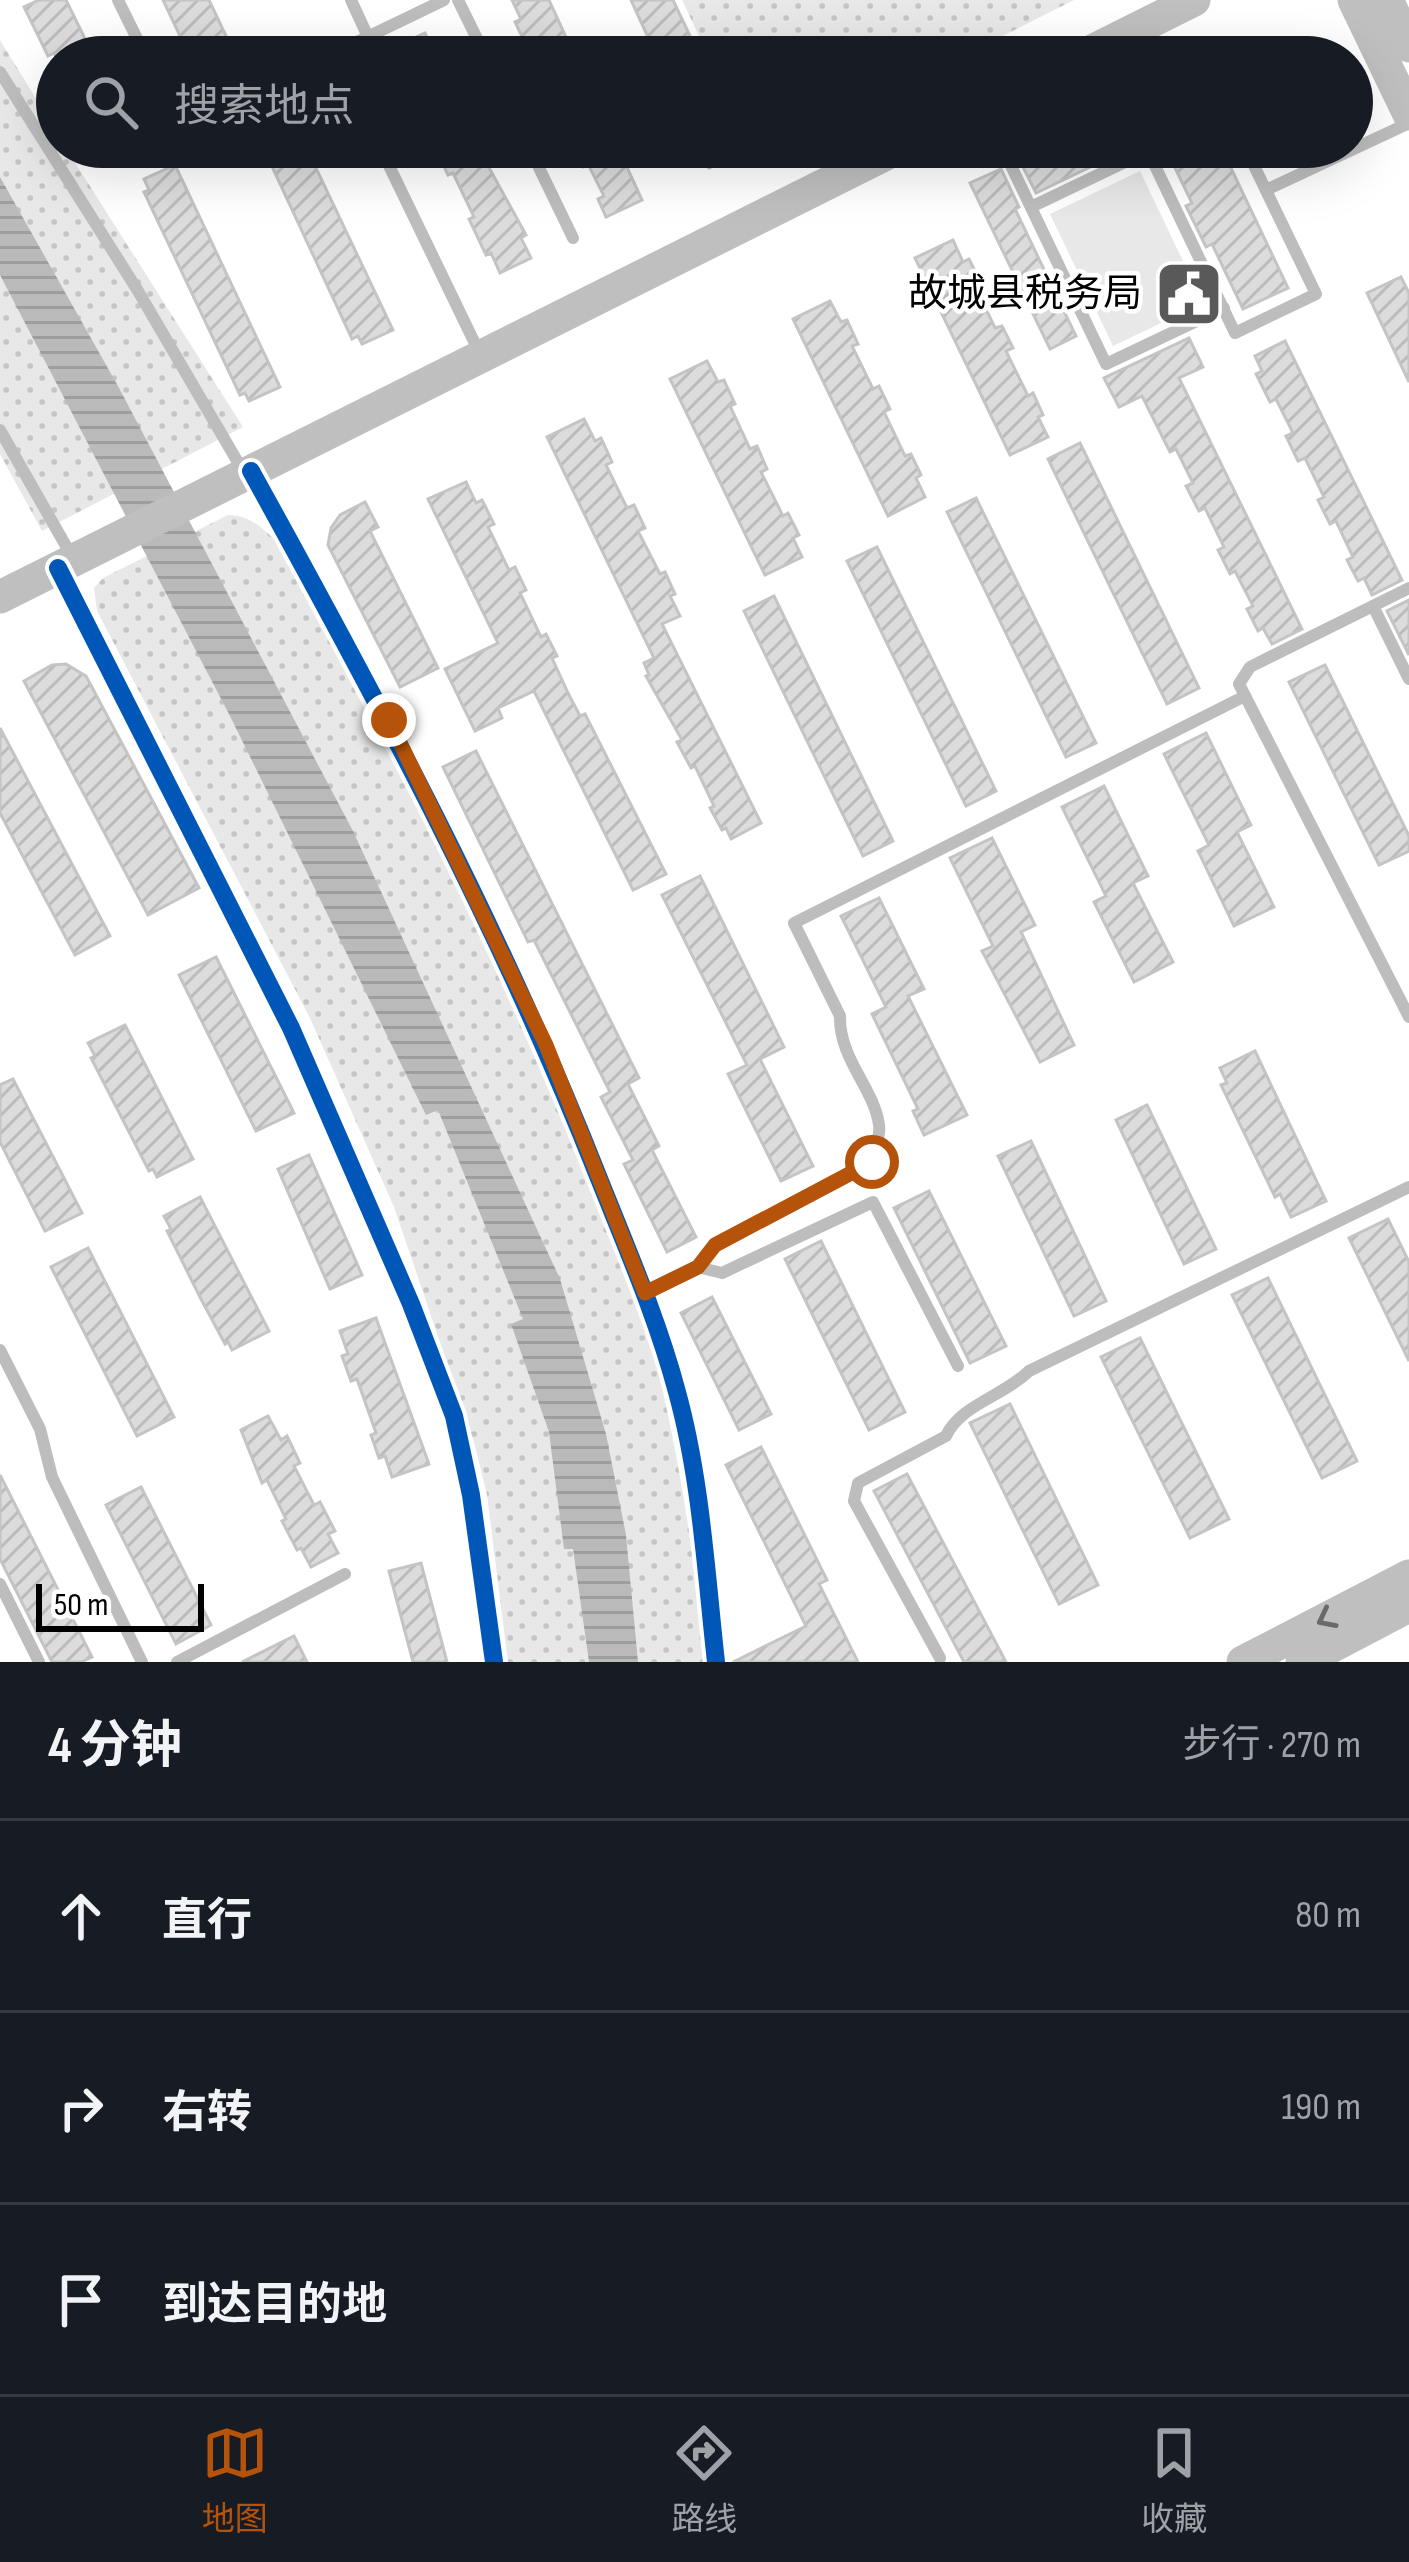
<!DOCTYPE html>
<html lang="zh">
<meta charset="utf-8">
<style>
body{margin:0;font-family:"Sofia Sans Condensed","Noto Sans SC",sans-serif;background:#242831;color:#f1f3f6}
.scale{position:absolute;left:36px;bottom:30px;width:168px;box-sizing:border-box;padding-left:12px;border:6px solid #000;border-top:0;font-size:33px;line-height:42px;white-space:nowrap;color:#000;-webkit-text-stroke:9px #fff;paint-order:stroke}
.stop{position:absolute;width:36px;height:36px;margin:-27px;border:9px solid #b45309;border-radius:50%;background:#fff}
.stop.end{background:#b45309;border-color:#fff;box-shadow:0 3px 12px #0008}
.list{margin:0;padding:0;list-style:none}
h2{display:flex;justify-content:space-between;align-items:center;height:156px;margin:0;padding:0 48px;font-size:51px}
h2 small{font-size:39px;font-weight:400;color:#9ea1a6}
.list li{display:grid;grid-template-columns:78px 1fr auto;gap:36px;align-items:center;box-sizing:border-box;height:192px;padding:0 48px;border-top:3px solid #363941}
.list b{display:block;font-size:45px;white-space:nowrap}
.list em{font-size:39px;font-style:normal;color:#9ea1a6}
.icon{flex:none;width:66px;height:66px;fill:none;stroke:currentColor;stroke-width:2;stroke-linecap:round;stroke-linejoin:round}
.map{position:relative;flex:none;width:1409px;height:1662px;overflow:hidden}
.search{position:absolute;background:#171b24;box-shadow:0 12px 48px #0002;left:36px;right:36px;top:36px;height:132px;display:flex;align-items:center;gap:30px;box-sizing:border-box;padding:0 42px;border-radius:66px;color:#9ea1a6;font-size:45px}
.sheet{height:732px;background:#171b24}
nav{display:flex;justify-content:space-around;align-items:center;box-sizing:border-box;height:168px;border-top:3px solid #363941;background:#171b24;font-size:33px;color:#9ea1a6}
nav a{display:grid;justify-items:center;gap:6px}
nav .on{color:#b45309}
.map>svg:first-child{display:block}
.green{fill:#e8e8e8}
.park{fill:url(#park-dots)}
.water{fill:url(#water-rules)}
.building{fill:url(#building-hatch);stroke:#c4c4c4;stroke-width:3}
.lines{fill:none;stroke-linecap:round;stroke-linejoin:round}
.lane{stroke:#bdbdbd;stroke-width:12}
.street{stroke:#bdbdbd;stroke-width:24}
.secondary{stroke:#bfbfbf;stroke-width:33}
.cycleway-casing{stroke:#fff;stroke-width:26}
.cycleway{stroke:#0057b8;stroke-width:18}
.oneway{stroke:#696969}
.route{stroke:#b45309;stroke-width:15}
.labels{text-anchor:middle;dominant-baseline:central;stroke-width:9;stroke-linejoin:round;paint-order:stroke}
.poi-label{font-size:39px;fill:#000;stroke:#fff;text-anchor:end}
</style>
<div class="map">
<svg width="1409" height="1662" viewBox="0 0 1409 1662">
<defs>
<pattern id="park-dots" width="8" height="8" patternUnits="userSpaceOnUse" patternTransform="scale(3)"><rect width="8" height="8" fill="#e8e8e8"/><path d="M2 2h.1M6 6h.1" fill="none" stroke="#c5c5c5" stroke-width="1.8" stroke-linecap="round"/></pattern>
<pattern id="water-rules" width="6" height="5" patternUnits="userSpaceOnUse" patternTransform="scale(3)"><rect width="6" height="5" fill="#bababa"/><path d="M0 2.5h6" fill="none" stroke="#9e9e9e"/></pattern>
<pattern id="building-hatch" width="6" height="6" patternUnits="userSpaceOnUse" patternTransform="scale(3)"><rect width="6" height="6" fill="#dcdcdc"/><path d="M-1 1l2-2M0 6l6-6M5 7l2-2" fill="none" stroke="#bbb"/></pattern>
</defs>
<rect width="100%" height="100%" fill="#fff"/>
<polygon class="green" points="1140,171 1203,303 1113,346 1050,214"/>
<g class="park">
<polygon points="682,0 1074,0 961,57 709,57"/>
<polygon points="0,40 57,133 57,147 65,147 243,427 42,531 0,454"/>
<path d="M228,515C248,515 260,526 274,539C386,748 500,956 587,1177C614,1245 644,1312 661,1383C682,1475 696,1568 705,1662H508L487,1495L474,1442L394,1207L309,1016L97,611L94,588L103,578Z"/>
</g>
<polygon class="water" points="0,177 118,386 353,831 560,1279 606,1434 626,1535 638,1662 589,1662 573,1549 564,1549 549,1432 511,1324 523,1319 438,1110 426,1115 230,716 0,275"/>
<g class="building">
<polygon points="39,0 66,0 94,57 56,57 54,53 48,56 24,7"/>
<polygon points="163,0 209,0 236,57 190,57"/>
<polygon points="512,0 549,0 575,57 538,57 533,46 528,49 515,22 521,19"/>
<polygon points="631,0 673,0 700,57 657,57"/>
<polygon points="425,33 436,57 373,57"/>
<polygon points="263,147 306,147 393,330 362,344 358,336 352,339"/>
<polygon points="435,147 484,147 491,162 487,164 526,235 521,238 531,258 500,273 491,253 486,255 469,219 474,217 453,173 448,175"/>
<polygon points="573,147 624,147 619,150 642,200 606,217 598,199 604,196 588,164 583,167"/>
<polygon points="699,147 756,147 709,168"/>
<polygon points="1044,147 1132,147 1036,193 1019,159"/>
<polygon points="1165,147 1221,147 1288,288 1243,309 1212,244 1206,247 1186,206 1192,203"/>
<polygon points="175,165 280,387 249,401 245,393 240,395 144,192 149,190 144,179"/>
<polygon points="1001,169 1019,207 1015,209 1076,336 1050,349 970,183"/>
<polygon points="953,240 963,262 969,259 981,283 975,286 995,328 1002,326 1013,348 1006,351 1028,396 1033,393 1043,415 1038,417 1048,437 1010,455 915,258"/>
<polygon points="1401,277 1409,293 1409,382 1367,293"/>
<polygon points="830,301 841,322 847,320 858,344 852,346 873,389 879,386 890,409 884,412 905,456 911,454 921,475 916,478 925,497 888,516 793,319"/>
<polygon points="1189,338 1203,367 1179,378 1302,629 1272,644 1263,628 1258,631 1247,609 1253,606 1235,571 1230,574 1218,550 1224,547 1205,508 1199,511 1186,486 1193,483 1176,449 1170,452 1142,396 1119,407 1104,378"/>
<polygon points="1285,341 1402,580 1372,595 1364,578 1358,581 1347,560 1353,557 1336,521 1330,524 1318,500 1324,497 1305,458 1298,461 1286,436 1293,433 1276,399 1270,402 1256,374 1262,371 1255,356"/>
<polygon points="707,361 718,382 724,380 735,404 730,406 750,449 757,446 767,469 761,472 783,516 788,513 799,535 793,538 802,557 765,575 670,379"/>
<polygon points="584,419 595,441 601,438 612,462 606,465 627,508 634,505 645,528 638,531 660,574 665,572 675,594 670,596 680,616 662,624 761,823 731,839 726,828 722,830 710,808 714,806 695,766 691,768 677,742 682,740 646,676 649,675 644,663 654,658 547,437"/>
<polygon points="1080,443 1199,688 1167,704 1048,459"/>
<polygon points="466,482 476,503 482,500 494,524 488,527 509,570 515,567 526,590 520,593 541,637 546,634 557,656 552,658 568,693 580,716 585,714 666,874 633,890 534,691 498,708 502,718 475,731 445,669 498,643 428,499"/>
<polygon points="976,498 1096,743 1066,757 947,512"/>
<polygon points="365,502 378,527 370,531 438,668 400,687 328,545 331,528 340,515"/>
<polygon points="877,547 996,791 966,806 847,561"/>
<polygon points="774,596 893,841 863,856 744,611"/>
<polygon points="1409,600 1409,655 1387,611"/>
<polygon points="66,664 86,676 199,888 148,915 24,681 52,665"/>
<polygon points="1325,665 1409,836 1409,851 1379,865 1289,682"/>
<polygon points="0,728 110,936 75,955 0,813"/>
<polygon points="1206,733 1251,825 1237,832 1274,907 1234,926 1198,851 1209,845 1164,754"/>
<polygon points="476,751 639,1078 628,1084 659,1146 652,1150 696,1237 667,1252 624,1164 633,1160 601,1097 610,1092 534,940 528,942 443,767"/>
<polygon points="1104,786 1148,876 1133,883 1173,962 1134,982 1094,902 1106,896 1062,807"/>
<polygon points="992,838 1035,925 1021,932 1074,1045 1040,1062 982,951 993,946 950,858"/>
<polygon points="700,876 784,1047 760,1059 813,1166 781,1181 728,1074 747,1065 662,895"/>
<polygon points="879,898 924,989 908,996 967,1115 924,1135 913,1111 918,1109 872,1014 886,1007 841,916"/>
<polygon points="216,957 294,1113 256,1131 179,975"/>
<polygon points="125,1025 193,1159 157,1177 153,1169 149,1171 91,1058 95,1056 88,1043"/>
<polygon points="1255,1051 1326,1201 1291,1217 1280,1194 1275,1197 1221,1085 1227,1083 1220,1068"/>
<polygon points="13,1079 82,1213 45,1231 0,1142 0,1085"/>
<polygon points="1147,1105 1216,1249 1184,1264 1116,1120"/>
<polygon points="1031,1141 1106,1301 1074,1316 998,1156"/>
<polygon points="309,1155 362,1275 330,1289 278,1169"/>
<polygon points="929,1191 1006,1346 970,1363 894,1208"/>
<polygon points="200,1197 269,1331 232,1350 228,1342 225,1344 201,1299 167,1231 171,1229 164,1216"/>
<polygon points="1388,1219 1409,1262 1409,1361 1349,1238"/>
<polygon points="821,1241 905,1412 869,1430 785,1259"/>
<polygon points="88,1248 174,1417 137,1436 51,1267"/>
<polygon points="1268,1278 1357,1461 1322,1478 1232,1295"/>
<polygon points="712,1297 771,1414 739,1430 681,1313"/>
<polygon points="376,1318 429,1464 392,1477 385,1456 379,1458 371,1435 376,1433 357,1379 351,1381 342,1356 348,1354 340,1331"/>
<polygon points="1140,1338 1229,1519 1190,1538 1101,1357"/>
<polygon points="1010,1404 1098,1585 1059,1604 970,1423"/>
<polygon points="268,1416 281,1440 287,1436 300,1463 294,1466 314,1505 320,1502 335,1531 328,1534 338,1553 311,1567 301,1548 297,1550 282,1521 286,1519 267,1480 262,1483 241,1430"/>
<polygon points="761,1447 827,1580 819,1584 858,1662 733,1662 806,1626 726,1465"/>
<polygon points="907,1474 1006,1662 964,1662 874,1491"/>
<polygon points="0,1475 92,1657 81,1662 52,1662 0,1559"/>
<polygon points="141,1487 211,1625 176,1644 106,1505"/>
<polygon points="421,1563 447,1662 413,1662 389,1571"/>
<polygon points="294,1636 307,1662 242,1662"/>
</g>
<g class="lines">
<g class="lane">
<polyline points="118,0 146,57"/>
<polyline points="351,0 368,37"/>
<polyline points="458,0 486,57"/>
<polyline points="326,57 444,0"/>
<polyline points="0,72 138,291 243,471"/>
<polyline points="380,147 481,356"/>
<polyline points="529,147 573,238"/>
<polyline points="1002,147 1106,364 1224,308"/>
<polyline points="1146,147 1235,333 1316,294 1245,147"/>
<polyline points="1266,190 1409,123"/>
<polyline points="1031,207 1148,151"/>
<polyline points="0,430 74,560"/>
<polyline points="1409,588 1250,667 1239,684 1409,1017"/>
<polyline points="1373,606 1409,679"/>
<polyline points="698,1267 722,1273 873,1202 958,1366"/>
<path d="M645,1293L698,1267L715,1245L872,1162C874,1151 881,1136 879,1125C874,1088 839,1059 840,1016L794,923L1245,696"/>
<polyline points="0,1350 40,1429 52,1477 142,1662"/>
<polyline points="0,1584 39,1662"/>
<path d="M940,1658L854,1501L858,1483L946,1436C960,1405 1004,1396 1029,1371L1409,1187"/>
<polyline points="177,1662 345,1574"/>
</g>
<g class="street">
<path d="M251,471C377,699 500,928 596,1171C625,1244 657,1317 677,1392C701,1479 706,1573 716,1662"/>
<polyline points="58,568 291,1028 411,1304 454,1416 471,1495 494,1662"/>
</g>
<g class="secondary">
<polyline points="1354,0 1409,114"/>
<polyline points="1387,0 1409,46"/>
<polyline points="1080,57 1194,0"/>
<polyline points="0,597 900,147"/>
<polyline points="1243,1662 1409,1576"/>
<polyline points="1302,1662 1409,1606"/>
</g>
<defs>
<g id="cycleway">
<path d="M251,471C377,699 500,928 596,1171C625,1244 657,1317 677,1392C701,1479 706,1573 716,1662"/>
<polyline points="58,568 291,1028 411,1304 454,1416 471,1495 494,1662"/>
</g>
</defs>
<use href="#cycleway" class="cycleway-casing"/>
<use href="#cycleway" class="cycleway"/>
</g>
<defs><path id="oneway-chevron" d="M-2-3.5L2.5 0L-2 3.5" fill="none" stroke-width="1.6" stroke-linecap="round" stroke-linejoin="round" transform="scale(3)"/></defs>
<use class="oneway" href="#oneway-chevron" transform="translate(1326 1619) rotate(153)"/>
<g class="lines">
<polyline class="route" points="389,720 546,1045 645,1293 698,1267 715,1245 872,1162"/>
</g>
<defs>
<symbol id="civic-square" viewBox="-11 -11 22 22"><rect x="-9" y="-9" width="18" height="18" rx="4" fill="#595959" stroke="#fff"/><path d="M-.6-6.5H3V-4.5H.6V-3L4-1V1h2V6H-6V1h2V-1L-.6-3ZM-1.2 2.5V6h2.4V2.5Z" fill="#fff"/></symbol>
</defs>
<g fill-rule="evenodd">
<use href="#civic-square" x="1151" y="256" width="76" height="76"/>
</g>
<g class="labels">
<g class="poi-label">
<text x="1142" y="294">故城县税务局</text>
</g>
</g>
</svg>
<div class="scale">50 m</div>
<div class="stop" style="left:872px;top:1162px"></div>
<div class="stop end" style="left:389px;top:720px"></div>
<div class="search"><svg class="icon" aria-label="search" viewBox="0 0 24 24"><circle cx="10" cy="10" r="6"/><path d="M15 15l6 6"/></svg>搜索地点</div>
</div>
<section class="sheet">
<h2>4 分钟<small>步行 · 270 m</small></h2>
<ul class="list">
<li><svg class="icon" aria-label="ahead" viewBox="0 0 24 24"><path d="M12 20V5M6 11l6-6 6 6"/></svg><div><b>直行</b></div><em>80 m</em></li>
<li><svg class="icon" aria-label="right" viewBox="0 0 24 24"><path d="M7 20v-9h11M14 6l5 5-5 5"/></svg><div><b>右转</b></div><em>190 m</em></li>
<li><svg class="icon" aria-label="arrive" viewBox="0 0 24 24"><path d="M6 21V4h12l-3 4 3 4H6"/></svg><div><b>到达目的地</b></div></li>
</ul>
</section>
<nav>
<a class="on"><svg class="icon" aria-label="map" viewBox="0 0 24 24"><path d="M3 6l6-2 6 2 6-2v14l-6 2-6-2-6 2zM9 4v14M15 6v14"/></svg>地图</a>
<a><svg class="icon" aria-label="directions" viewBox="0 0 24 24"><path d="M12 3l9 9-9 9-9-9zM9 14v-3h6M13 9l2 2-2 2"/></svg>路线</a>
<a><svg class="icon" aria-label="saved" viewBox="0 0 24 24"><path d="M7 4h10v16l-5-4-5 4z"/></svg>收藏</a>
</nav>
